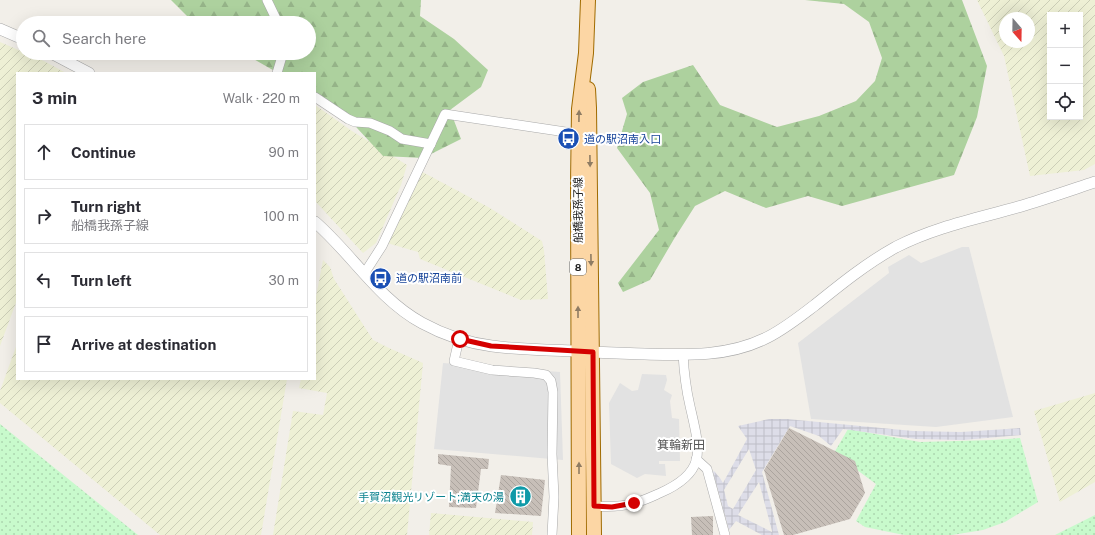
<!DOCTYPE html>
<meta charset="utf-8">
<style>
body{margin:0;font-family:"Public Sans","Noto Sans JP",sans-serif;background:#f2f2f3;color:#2b2b33}
.controls{position:absolute;right:12px;top:12px;display:grid;overflow:hidden;border-radius:0px;box-shadow:0 4px 16px #0002}
.controls button{width:36px;height:36px;display:grid;place-items:center;padding:0;border:0;border-bottom:1px solid #e1e1e2;background:#fff;color:#2b2b33;font:20px sans-serif}
.compass{position:absolute;left:999px;top:12px;width:36px;height:36px;border-radius:50%;background:#fff;box-shadow:0 4px 16px #0002;rotate:160deg}
.stop{position:absolute;width:12px;height:12px;margin:-9px;border:3px solid #d40000;border-radius:50%;background:#fff}
.stop.end{background:#d40000;border-color:#fff;box-shadow:0 1px 4px #0008}
.list{margin:0;padding:0;list-style:none}
h2{display:flex;justify-content:space-between;align-items:center;height:52px;margin:0;padding:0 16px;font-size:17px}
h2 small{font-size:13px;font-weight:400;color:#7c7c81}
.list li{display:grid;grid-template-columns:26px 1fr auto;gap:12px;align-items:center;box-sizing:border-box;height:56px;margin:0 8px 8px;padding:0 8px;border:1px solid #e1e1e2;border-radius:0px}
.list b{display:block;font-size:15px;white-space:nowrap}
.list p{margin:0;font-size:13px;white-space:nowrap;color:#7c7c81}
.list em{font-size:13px;font-style:normal;color:#7c7c81}
.icon{flex:none;width:22px;height:22px;fill:none;stroke:currentColor;stroke-width:2;stroke-linecap:round;stroke-linejoin:round}
.map{position:relative;flex:none;width:1095px;height:535px;overflow:hidden}
.search{position:absolute;background:#fff;box-shadow:0 4px 16px #0002;left:16px;top:16px;width:300px;height:44px;display:flex;align-items:center;gap:10px;box-sizing:border-box;padding:0 14px;border-radius:22px;color:#7c7c81;font-size:15px}
.panel{position:absolute;background:#fff;box-shadow:0 4px 16px #0002;left:16px;top:72px;width:300px;height:308px;border-radius:0px}
.map>svg:first-child{display:block}
.farmland{fill:url(#farmland-furrows);fill-rule:evenodd}
.forest{fill:url(#forest-firs)}
.park{fill:url(#park-dots)}
.parking{fill:#e2e2e2}
.plaza{fill:url(#plaza-grid);fill-rule:evenodd}
.building{fill:url(#building-back-hatch)}
.lines{fill:none;stroke-linecap:round;stroke-linejoin:round}
.minor-casing{stroke:#a9a9a9;stroke-width:10}
.tertiary-casing{stroke:#a9a9a9;stroke-width:12}
.primary-casing{stroke:#a06b00;stroke-width:16}
.minor{stroke:#fff;stroke-width:9}
.tertiary{stroke:#fff;stroke-width:11}
.primary{stroke:#fcd6a4;stroke-width:14}
.oneway{fill:#8f7c63}
.route{stroke:#d40000;stroke-width:5}
.labels{text-anchor:middle;dominant-baseline:central;stroke-width:4;stroke-linejoin:round;paint-order:stroke}
.shield{fill:#fff;stroke:#646464;stroke-width:1}
.shield-label{font-size:10px;font-weight:bold;fill:#222}
.transit-label{font-size:11px;fill:#164399;stroke:#fff;text-anchor:start}
.street-label{font-size:11px;fill:#222;stroke:#fff}
.culture-label{font-size:11px;fill:#0d838f;stroke:#fff;text-anchor:end}
.neighbourhood-label{font-size:12px;fill:#555;stroke:#fff}
</style>
<div class="map">
<svg width="1095" height="535" viewBox="0 0 1095 535">
<defs>
<pattern id="farmland-furrows" width="10" height="10" patternUnits="userSpaceOnUse"><rect width="10" height="10" fill="#eef0d5"/><path d="M-1 1l2-2M0 10L10 0M9 11l2-2" fill="none" stroke="#ccceb7"/></pattern>
<pattern id="forest-firs" width="22" height="20" patternUnits="userSpaceOnUse"><rect width="22" height="20" fill="#add19e"/><path d="M5 1l3.5 6h-7zM16 11l3.5 6h-7z" fill="#95b388"/></pattern>
<pattern id="park-dots" width="8" height="8" patternUnits="userSpaceOnUse"><rect width="8" height="8" fill="#c8facc"/><path d="M2 2h.1M6 6h.1" fill="none" stroke="#acd6af" stroke-width="1.8" stroke-linecap="round"/></pattern>
<pattern id="plaza-grid" width="8" height="8" patternUnits="userSpaceOnUse"><rect width="8" height="8" fill="#dddde8"/><path d="M0 4h8M4 0v8" fill="none" stroke="#bdbdc7"/></pattern>
<pattern id="building-back-hatch" width="6" height="6" patternUnits="userSpaceOnUse"><rect width="6" height="6" fill="#c7bfb8"/><path d="M-1 5l2 2M0 0l6 6M5-1l2 2" fill="none" stroke="#aba49e"/></pattern>
</defs>
<rect width="100%" height="100%" fill="#f2efe9"/>
<g class="farmland">
<path d="M977,0H1095V164L1084,170L1030,176L1004,56ZM1050,15H1080V117H1050ZM1005,18H1029V42H1005Z"/>
<polygon points="0,42 44,61 66,73 17,73 17,300 0,346"/>
<polygon points="315,105 352,131 407,165 401,185 376,243 363,253 315,201"/>
<polygon points="415,168 490,208 542,241 544,250 548,299 521,300 420,259 418,252 387,243"/>
<polygon points="323,260 330,267 334,279 373,340 389,348 423,363 407,535 273,535 293,411 323,415 327,393 299,388 301,379 315,379 315,302"/>
<polygon points="17,344 17,379 287,379 261,535 160,535 0,403 0,391"/>
<polygon points="1095,393 1095,482 1060,502 1034,411"/>
<polygon points="431,513 533,522 532,535 429,535"/>
</g>
<g class="forest">
<polygon points="171,0 421,0 420,16 454,39 488,70 481,87 450,110 461,139 423,158 383,156 357,128 346,112 315,94 315,73 278,73 243,53 309,53 309,23 194,23"/>
<polygon points="805,0 962,0 987,66 977,117 954,175 842,206 808,196 766,208 725,191 695,206 674,239 650,280 623,292 618,283 659,230 650,193 617,148 627,114 622,98 643,82 693,65 720,105 777,127 819,116 856,101 875,81 882,58 869,22 844,4"/>
</g>
<g class="park">
<polygon points="0,424 138,535 0,535"/>
<polygon points="848,429 920,442 993,440 1020,438 1038,502 1005,522 983,530 952,535 905,535 899,534 865,527 856,521 876,484 834,453"/>
<polygon points="1095,515 1095,535 1055,535"/>
</g>
<g class="parking">
<polygon points="962,247 969,247 1013,417 936,427 811,419 798,343 889,273 888,267 909,255 921,263"/>
<polygon points="443,363 560,372 563,460 434,449"/>
<polygon points="642,374 666,375 667,380 664,390 672,395 670,401 672,418 679,419 680,461 659,461 659,464 665,464 666,476 645,474 637,478 611,464 609,403 620,383 632,391 638,390"/>
</g>
<path class="plaza" d="M769,419H787L913,431L961,432L1020,428L1021,435L963,440L916,439L843,429L831,446L819,436L790,426L762,472L779,535H762L736,521L729,530L713,472L714,471L720,478L723,483L747,439L738,426ZM749,449L756,470L733,509L728,506L724,490ZM759,482L772,531V532L738,515Z"/>
<g class="building">
<polygon points="789,428 855,461 865,493 850,519 793,535 784,535 764,470"/>
<polygon points="438,454 489,459 488,469 481,469 476,508 449,507 451,466 438,464"/>
<polygon points="501,475 545,480 541,516 495,513"/>
<polygon points="713,516 713,535 692,535 691,517"/>
</g>
<g class="lines">
<defs>
<g id="minor">
<polyline points="267,0 278,23"/>
<polyline points="277,73 283,53"/>
<polyline points="315,97 348,119 355,122 370,123 390,131 402,139 431,144"/>
<polyline points="364,274 382,246 445,114 579,134"/>
<polyline points="459,339 454,361 492,370 534,373 546,375 551,381 553,392 552,454 554,497 552,535"/>
<polyline points="696,459 707,469 725,535"/>
<path d="M595,506C608,507 621,507 634,503C643,501 651,497 660,493C708,472 700,450 690,406C686,389 684,372 683,354"/>
</g>
<g id="tertiary">
<polyline points="0,29 23,39"/>
<polyline points="51,53 89,73"/>
<path d="M315,222C352,254 378,299 422,323C444,335 468,343 492,346C521,350 550,350 579,351C601,353 623,353 645,354C685,355 727,357 764,339C782,331 799,317 815,305C841,284 867,263 896,247C937,226 981,218 1025,205C1048,198 1071,190 1095,182"/>
</g>
<g id="primary">
<polyline points="588,89 589,108 594,535"/>
<polyline points="579,535 578,183 579,109 586,53 588,0"/>
</g>
</defs>
<use href="#minor" class="minor-casing"/>
<use href="#tertiary" class="tertiary-casing"/>
<use href="#primary" class="primary-casing"/>
<use href="#minor" class="minor"/>
<use href="#tertiary" class="tertiary"/>
<use href="#primary" class="primary"/>
</g>
<defs><path id="oneway-solid" d="M-6-.8H1V-3.2L6.5 0L1 3.2V.8H-6Z"/></defs>
<g class="oneway">
<use href="#oneway-solid" transform="translate(579 116) rotate(-89)"/>
<use href="#oneway-solid" transform="translate(590 161) rotate(89)"/>
<use href="#oneway-solid" transform="translate(591 260) rotate(89)"/>
<use href="#oneway-solid" transform="translate(578 312) rotate(-90)"/>
<use href="#oneway-solid" transform="translate(579 468) rotate(-90)"/>
</g>
<g class="lines">
<polyline class="route" points="460,339 491,346 593,352 594,506 612,507 634,503"/>
</g>
<defs>
<symbol id="bus-disc" viewBox="-11 -11 22 22"><circle r="9.5" fill="#1a4fb4" stroke="#fff"/><path d="M-5-6H5V4H4V6H2V4H-2V6H-4V4H-5ZM-3.5-4V0h7V-4ZM-3.5 1.2v1.5H-2V1.2ZM2 1.2v1.5H3.5V1.2Z" fill="#fff"/></symbol>
<symbol id="building-disc" viewBox="-11 -11 22 22"><circle r="9.5" fill="#0f9aa8" stroke="#fff"/><path d="M-4-6H4V6H1V3H-1V6H-4ZM-2.5-4.3h1.7v1.8h-1.7ZM.8-4.3h1.7v1.8H.8ZM-2.5-1h1.7V.8h-1.7ZM.8-1h1.7V.8H.8Z" fill="#fff"/></symbol>
</defs>
<g fill-rule="evenodd">
<use href="#bus-disc" x="556" y="126" width="25" height="25"/>
<use href="#bus-disc" x="368" y="266" width="25" height="25"/>
<use href="#building-disc" x="508" y="484" width="25" height="25"/>
</g>
<g class="labels">
<rect class="shield" x="570" y="259" width="16" height="16" rx="3"/>
<g class="shield-label">
<text x="578" y="267">8</text>
</g>
<g class="transit-label">
<text x="584" y="139">道の駅沼南入口</text>
<text x="396" y="278">道の駅沼南前</text>
</g>
<g class="street-label">
<text transform="translate(578 210) rotate(-90)">船橋我孫子線</text>
</g>
<g class="culture-label">
<text x="504" y="497">手賀沼観光リゾート;満天の湯</text>
</g>
<g class="neighbourhood-label">
<text x="681" y="445">箕輪新田</text>
</g>
</g>
</svg>
<div class="controls">
<button>+</button>
<button>−</button>
<button><svg class="icon" aria-label="locate" viewBox="0 0 24 24"><circle cx="12" cy="12" r="6"/><path d="M12 2v4M12 18v4M2 12h4M18 12h4"/></svg></button>
</div>
<svg class="compass" viewBox="-18 -18 36 36"><path d="M0-13l5 13h-10z" fill="#e53935"/><path d="M0 13l5-13h-10z" fill="#7c7c81"/></svg>
<div class="stop" style="left:460px;top:339px"></div>
<div class="stop end" style="left:634px;top:503px"></div>
<div class="search"><svg class="icon" aria-label="search" viewBox="0 0 24 24"><circle cx="10" cy="10" r="6"/><path d="M15 15l6 6"/></svg>Search here</div>
<section class="panel">
<h2>3 min<small>Walk · 220 m</small></h2>
<ul class="list">
<li><svg class="icon" aria-label="ahead" viewBox="0 0 24 24"><path d="M12 20V5M6 11l6-6 6 6"/></svg><div><b>Continue</b></div><em>90 m</em></li>
<li><svg class="icon" aria-label="right" viewBox="0 0 24 24"><path d="M7 20v-9h11M14 6l5 5-5 5"/></svg><div><b>Turn right</b><p>船橋我孫子線</p></div><em>100 m</em></li>
<li><svg class="icon" aria-label="left" viewBox="0 0 24 24"><path d="M17 20v-9H6M10 6l-5 5 5 5"/></svg><div><b>Turn left</b></div><em>30 m</em></li>
<li><svg class="icon" aria-label="arrive" viewBox="0 0 24 24"><path d="M6 21V4h12l-3 4 3 4H6"/></svg><div><b>Arrive at destination</b></div></li>
</ul>
</section>
</div>
